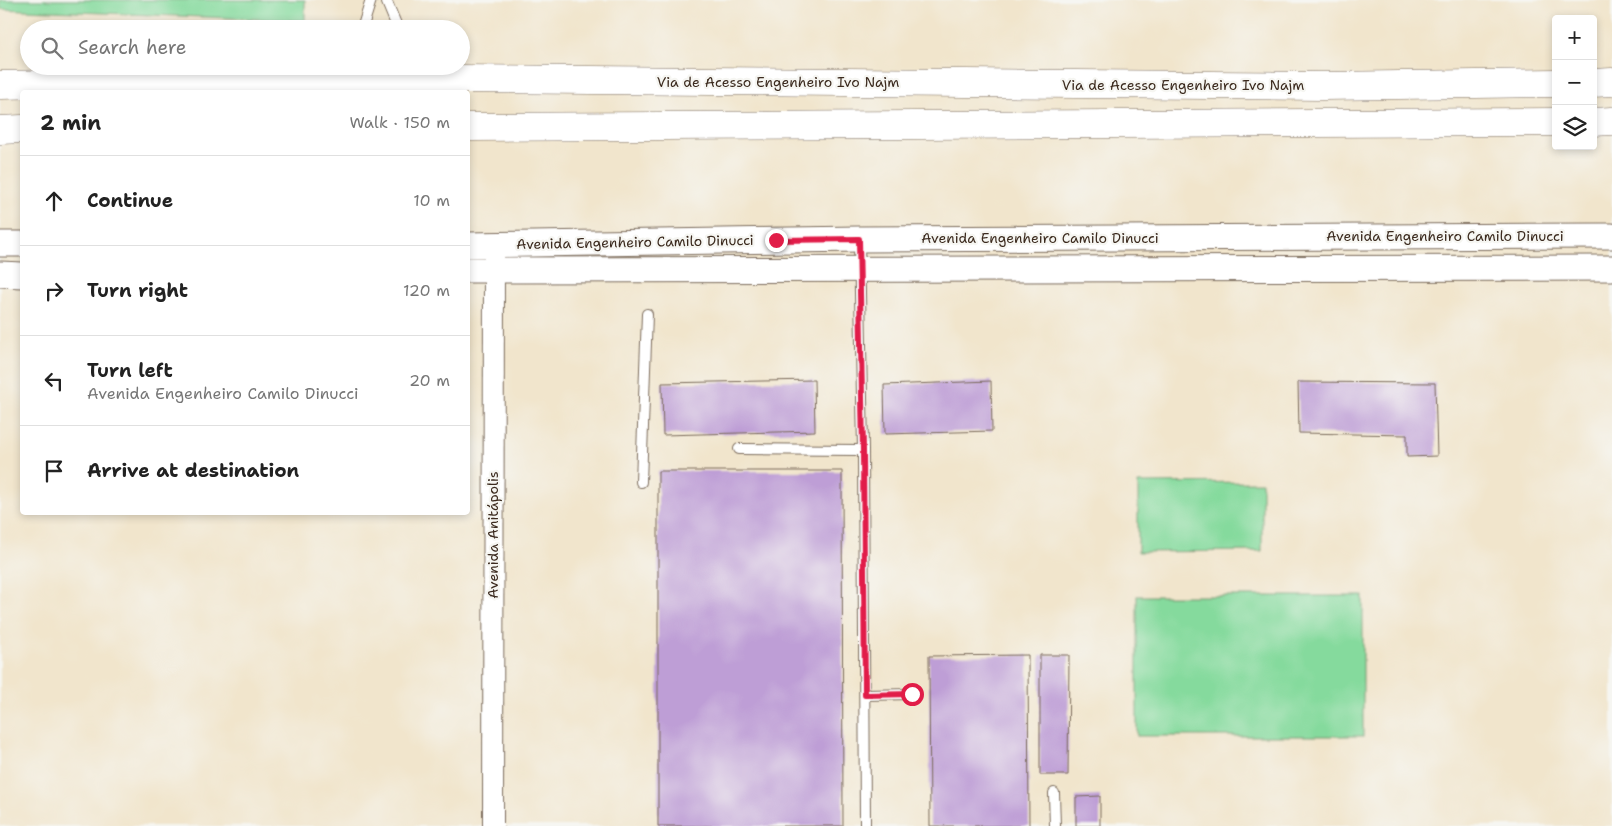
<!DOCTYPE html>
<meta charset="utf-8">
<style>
body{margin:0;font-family:"Shantell Sans",sans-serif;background:#f2f2f2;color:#222}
.controls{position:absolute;right:15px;top:15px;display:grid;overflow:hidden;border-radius:5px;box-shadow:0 2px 8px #0003}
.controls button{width:45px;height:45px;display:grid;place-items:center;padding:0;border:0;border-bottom:1px solid #e0e0e0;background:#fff;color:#222;font:25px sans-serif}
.stop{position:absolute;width:15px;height:15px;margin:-11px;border:4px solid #e11d48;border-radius:50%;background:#fff}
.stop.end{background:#e11d48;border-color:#fff;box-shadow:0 1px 5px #0008}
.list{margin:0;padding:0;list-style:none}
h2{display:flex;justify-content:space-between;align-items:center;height:65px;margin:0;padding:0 20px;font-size:21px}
h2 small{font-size:16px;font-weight:400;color:#767676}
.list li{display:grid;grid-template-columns:32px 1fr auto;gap:15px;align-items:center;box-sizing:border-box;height:90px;padding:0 20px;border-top:1px solid #e0e0e0}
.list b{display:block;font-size:19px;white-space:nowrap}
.list p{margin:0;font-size:16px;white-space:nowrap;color:#767676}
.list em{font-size:16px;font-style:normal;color:#767676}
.icon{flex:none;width:28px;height:28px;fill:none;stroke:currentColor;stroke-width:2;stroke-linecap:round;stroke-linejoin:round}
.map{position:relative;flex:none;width:1612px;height:826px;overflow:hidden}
.search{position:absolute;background:#fff;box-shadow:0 2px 8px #0003;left:20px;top:20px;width:450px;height:55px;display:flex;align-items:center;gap:12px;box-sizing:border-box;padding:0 18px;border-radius:28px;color:#767676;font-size:19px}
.panel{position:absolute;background:#fff;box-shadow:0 2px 8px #0003;left:20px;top:90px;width:450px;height:425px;border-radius:5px}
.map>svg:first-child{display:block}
.green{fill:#85da9d;stroke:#60825e}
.building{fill:#be9ed6}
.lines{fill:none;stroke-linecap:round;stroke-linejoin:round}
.service-casing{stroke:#7b6b5b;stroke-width:12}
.minor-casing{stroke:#7b6b5b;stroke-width:22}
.tertiary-casing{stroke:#7b6b5b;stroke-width:27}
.secondary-casing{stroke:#7b6b5b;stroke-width:29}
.service{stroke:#fff;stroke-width:10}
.minor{stroke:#fff;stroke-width:20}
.tertiary{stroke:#fff;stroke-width:25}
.secondary{stroke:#fff;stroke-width:28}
.route{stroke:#e11d48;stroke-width:6}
.labels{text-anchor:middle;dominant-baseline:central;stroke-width:4.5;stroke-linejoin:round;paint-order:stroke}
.street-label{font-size:14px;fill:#3b2a1e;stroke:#f6f6f2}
</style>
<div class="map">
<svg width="1612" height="826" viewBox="0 0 1612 826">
<rect width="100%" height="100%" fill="#f6f6f2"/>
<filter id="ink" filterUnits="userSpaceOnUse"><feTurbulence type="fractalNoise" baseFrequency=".02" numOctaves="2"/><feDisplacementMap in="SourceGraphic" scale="10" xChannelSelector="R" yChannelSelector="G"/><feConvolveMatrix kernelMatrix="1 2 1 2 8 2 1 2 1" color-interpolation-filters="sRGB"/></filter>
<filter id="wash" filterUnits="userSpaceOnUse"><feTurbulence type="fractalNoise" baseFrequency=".0096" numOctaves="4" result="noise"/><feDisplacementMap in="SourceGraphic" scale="20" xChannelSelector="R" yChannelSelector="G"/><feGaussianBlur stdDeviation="1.12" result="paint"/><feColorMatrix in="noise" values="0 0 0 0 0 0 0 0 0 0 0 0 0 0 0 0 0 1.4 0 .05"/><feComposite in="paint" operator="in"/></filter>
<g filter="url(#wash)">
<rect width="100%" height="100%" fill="#f1e5cc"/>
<g class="green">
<polygon points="0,0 305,0 305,21 0,9"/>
<polygon points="1262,482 1262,551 1138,552 1138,483"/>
<rect x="1137" y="596" width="226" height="140"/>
</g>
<g id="blocks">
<g class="building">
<polygon points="814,380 815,431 663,435 662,383"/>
<polygon points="991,381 992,431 885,434 884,385"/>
<polygon points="1298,382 1435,383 1437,456 1407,457 1407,435 1299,433"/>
<polygon points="658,471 842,471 843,826 658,826"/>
<polygon points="1028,655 1029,826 930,826 929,656"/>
<polygon points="1040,655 1069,655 1068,775 1040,775"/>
<polygon points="1100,796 1100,826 1076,826 1076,797"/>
</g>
</g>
</g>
<g filter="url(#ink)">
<use href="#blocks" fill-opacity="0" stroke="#7b6b5b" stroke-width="1"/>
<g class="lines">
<defs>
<g id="service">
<polyline points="386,0 398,29"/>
<polyline points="362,29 371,0"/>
<polyline points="859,240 863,450 865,826"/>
<polyline points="739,449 863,450"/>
<polyline points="641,482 647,314"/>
<polyline points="865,695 912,694"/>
<polyline points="1054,793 1055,826"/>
</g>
<polyline id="minor" points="493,826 494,256"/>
<g id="tertiary">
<polyline points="0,244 22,244"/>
<polyline points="468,245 859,239 1612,236"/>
<polyline points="468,270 1612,268"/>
<polyline points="0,274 22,275"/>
</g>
<g id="secondary">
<polyline points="1593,83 1612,82"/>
<polyline points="0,85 345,78 1324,86 1556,83"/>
<polyline points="1593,122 1612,121"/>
<polyline points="468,127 1556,122"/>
<polyline points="0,130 22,129"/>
</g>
</defs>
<use href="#service" class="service-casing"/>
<use href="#minor" class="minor-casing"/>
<use href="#tertiary" class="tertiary-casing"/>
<use href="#secondary" class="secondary-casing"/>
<use href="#service" class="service"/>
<use href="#minor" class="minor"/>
<use href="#tertiary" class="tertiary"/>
<use href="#secondary" class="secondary"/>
</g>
</g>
<g class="lines" filter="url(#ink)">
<polyline class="route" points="776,240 859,239 863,450 865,695 912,694"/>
</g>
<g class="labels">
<g class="street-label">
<text x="778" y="82">Via de Acesso Engenheiro Ivo Najm</text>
<text x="1183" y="85">Via de Acesso Engenheiro Ivo Najm</text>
<text x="1445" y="236">Avenida Engenheiro Camilo Dinucci</text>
<text x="1040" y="238">Avenida Engenheiro Camilo Dinucci</text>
<text transform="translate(635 242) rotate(-1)">Avenida Engenheiro Camilo Dinucci</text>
<text transform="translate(493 535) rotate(-90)">Avenida Anitápolis</text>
</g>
</g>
</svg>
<div class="controls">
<button>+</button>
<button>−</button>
<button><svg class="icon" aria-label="layers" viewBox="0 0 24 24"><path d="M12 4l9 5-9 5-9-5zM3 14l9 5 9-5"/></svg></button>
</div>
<div class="stop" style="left:912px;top:694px"></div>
<div class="stop end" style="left:776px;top:240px"></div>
<div class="search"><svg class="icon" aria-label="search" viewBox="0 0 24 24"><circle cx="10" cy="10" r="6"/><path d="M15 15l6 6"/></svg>Search here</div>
<section class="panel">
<h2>2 min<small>Walk · 150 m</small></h2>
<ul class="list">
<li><svg class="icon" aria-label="ahead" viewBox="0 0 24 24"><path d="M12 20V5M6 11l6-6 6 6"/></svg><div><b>Continue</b></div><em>10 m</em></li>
<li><svg class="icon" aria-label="right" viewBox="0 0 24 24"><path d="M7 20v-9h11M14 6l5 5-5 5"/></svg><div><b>Turn right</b></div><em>120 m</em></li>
<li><svg class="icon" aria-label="left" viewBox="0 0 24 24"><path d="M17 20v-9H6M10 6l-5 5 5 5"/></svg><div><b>Turn left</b><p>Avenida Engenheiro Camilo Dinucci</p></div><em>20 m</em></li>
<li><svg class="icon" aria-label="arrive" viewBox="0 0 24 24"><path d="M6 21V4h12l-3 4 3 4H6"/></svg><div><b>Arrive at destination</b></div></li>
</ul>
</section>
</div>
